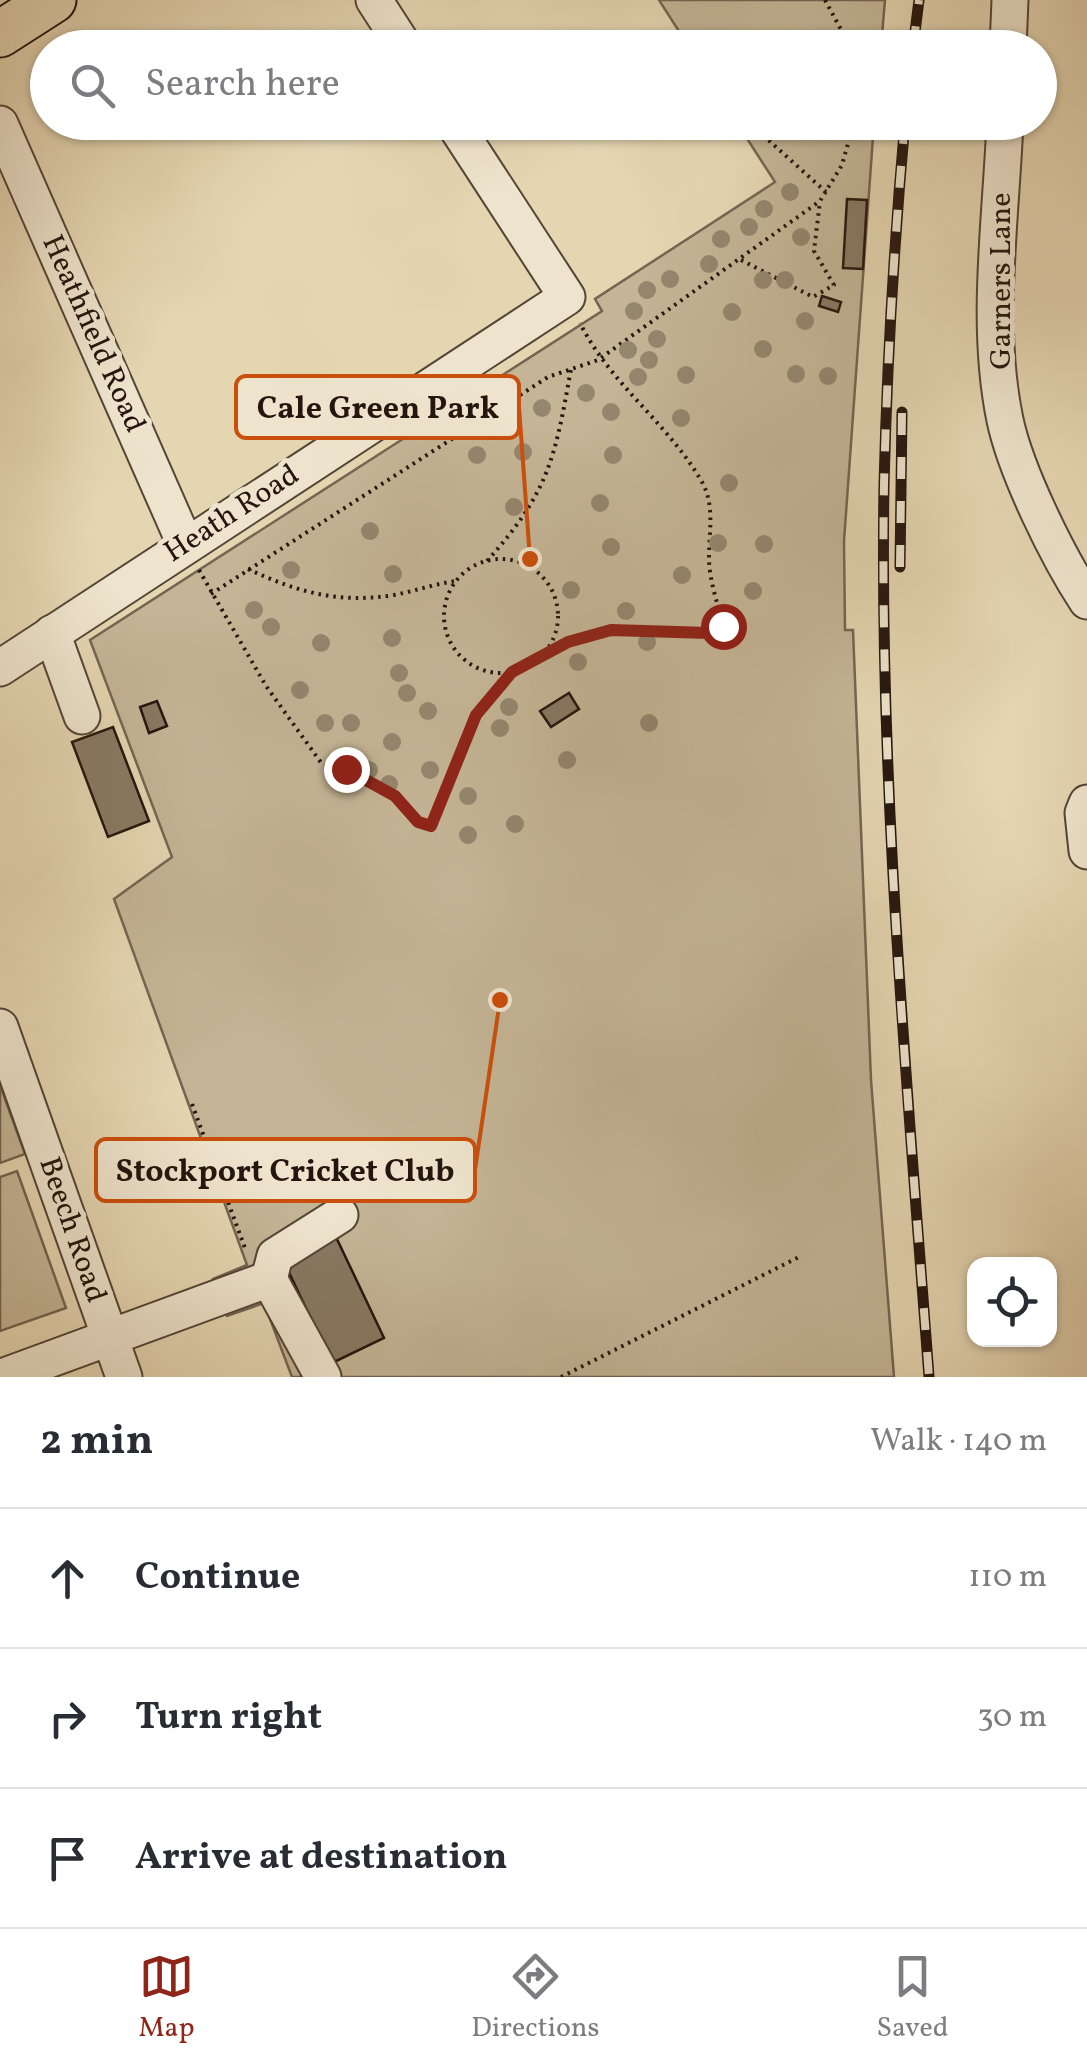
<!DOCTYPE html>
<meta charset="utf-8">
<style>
body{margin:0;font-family:Vollkorn,serif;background:#f2f2f3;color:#2b2b33}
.controls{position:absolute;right:30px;bottom:30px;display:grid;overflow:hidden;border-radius:20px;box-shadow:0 2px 8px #0004}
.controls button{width:90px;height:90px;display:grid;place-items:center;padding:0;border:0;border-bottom:2px solid #e1e1e2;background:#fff;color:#2b2b33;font:50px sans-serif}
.stop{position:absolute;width:30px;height:30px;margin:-22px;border:8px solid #8f2418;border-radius:50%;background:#fff}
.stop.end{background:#8f2418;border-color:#fff;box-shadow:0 2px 10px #0008}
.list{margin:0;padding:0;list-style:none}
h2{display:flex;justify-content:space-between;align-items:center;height:130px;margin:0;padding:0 40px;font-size:42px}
h2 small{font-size:32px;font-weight:400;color:#7c7c81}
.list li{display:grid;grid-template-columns:65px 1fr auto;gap:30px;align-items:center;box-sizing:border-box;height:140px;padding:0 40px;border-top:2px solid #e1e1e2}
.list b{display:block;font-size:38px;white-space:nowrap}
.list em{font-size:32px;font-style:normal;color:#7c7c81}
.icon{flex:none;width:55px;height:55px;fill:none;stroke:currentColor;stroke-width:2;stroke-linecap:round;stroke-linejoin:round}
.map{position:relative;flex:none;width:1087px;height:1377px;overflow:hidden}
.search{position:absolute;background:#fff;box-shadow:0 2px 8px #0004;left:30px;right:30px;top:30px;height:110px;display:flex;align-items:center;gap:25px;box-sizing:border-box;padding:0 35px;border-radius:55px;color:#7c7c81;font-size:38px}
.sheet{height:550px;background:#fff}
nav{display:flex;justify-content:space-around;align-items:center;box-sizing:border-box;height:140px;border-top:2px solid #e1e1e2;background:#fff;font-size:28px;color:#7c7c81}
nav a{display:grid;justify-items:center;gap:5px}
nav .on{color:#8f2418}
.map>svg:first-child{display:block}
.green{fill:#c4b596;stroke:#746552;stroke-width:2.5}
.building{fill:#887963;stroke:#24150e;stroke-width:2.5}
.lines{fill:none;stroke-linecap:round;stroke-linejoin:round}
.minor-casing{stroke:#544537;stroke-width:39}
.major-casing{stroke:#24150e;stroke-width:49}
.path{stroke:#24150e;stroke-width:4;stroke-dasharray:2.5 5;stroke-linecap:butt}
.minor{stroke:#eee4cd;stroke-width:35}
.major{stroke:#e5d6b2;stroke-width:45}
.rail-casing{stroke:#24150e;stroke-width:11}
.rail{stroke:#eee4cd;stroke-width:8;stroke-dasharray:22;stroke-linecap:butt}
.tree{fill:#95866e}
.route{stroke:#8f2418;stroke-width:12}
.labels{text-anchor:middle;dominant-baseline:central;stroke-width:10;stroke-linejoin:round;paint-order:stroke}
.street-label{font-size:30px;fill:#24150e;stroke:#eee4cd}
.leader{fill:none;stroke:#cb4f0c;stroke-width:4}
.callout-dot{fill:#cb4f0c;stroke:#eee4cd;stroke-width:4}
.callout{fill:#eee4cd;stroke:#cb4f0c;stroke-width:4}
.callout-label{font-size:32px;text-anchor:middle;font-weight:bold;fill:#24150e}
</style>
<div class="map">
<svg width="1087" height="1377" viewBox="0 0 1087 1377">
<rect width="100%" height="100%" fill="#e5d6b2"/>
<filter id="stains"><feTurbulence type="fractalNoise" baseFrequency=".002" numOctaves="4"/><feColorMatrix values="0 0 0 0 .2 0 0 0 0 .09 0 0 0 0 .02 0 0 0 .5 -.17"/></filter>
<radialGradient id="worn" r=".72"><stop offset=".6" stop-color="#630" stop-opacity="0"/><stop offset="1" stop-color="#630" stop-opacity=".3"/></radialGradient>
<g class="green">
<polygon points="659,0 885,0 881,47 689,47"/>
<polygon points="737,123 874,123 844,541 845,630 853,630 871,1080 894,1377 292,1377 264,1303 227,1316 213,1279 247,1265 114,899 172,857 90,640 602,311 595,299 775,182"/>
<polygon points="0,1085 25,1154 0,1163"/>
<polygon points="17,1171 66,1308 0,1331 0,1177"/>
</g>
<g class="building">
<polygon points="791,122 774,135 767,123 768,122"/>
<polygon points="847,199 867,200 863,269 843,268"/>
<polygon points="822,296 841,302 838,312 819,306"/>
<polygon points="569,693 579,709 551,727 540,711"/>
<polygon points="157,701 167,726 149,733 140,707"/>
<polygon points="113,727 149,821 108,837 72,742"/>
<polygon points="336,1237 384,1338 332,1363 284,1262"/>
</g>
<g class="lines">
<defs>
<g id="minor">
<polyline points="374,0 405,48"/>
<polyline points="1008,48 1010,0"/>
<path d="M1005,122C1001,220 985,324 1005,420C1016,472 1058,557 1087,601"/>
<polyline points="0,124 185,544"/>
<polyline points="52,633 82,716"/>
<polyline points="0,668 567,297 453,122"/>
<polyline points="1087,803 1083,813 1087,851"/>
<polyline points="0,1027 124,1377"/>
<polyline points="269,1279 275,1256 340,1215"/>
<polyline points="2,1377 269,1279 323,1377"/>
</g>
<polyline id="major" points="0,34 53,0"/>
</defs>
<use href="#minor" class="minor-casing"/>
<use href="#major" class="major-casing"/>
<g class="path">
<polyline points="825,0 851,48"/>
<polyline points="756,122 765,137 826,192"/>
<polyline points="741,260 813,297 834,285 814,251 820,201"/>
<circle cx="501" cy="616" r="57"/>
<path d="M487,561C549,492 555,458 571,369"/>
<path d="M248,569C297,592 339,604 394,595C415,591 434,584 456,581"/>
<polyline points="199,570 266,686 322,764 370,780 395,796 424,825 436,821 454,762 476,715 512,672"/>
<polyline points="211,594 548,377 598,360 820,201 842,165 854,122"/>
<path d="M544,654L611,630L709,633L723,626C718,604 709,580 709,558C709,532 715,505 702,482C668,423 611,385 580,323"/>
<polyline points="192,1104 246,1251"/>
<polyline points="561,1377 799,1257"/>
</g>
<use href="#minor" class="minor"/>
<use href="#major" class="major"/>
<defs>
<g id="rail">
<polyline points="913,48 919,0"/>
<path d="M905,122C894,243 887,364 884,485C879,783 907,1081 929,1377"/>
<polyline points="900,567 902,412"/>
</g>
</defs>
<use href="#rail" class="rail-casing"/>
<use href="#rail" class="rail"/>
</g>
<g class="tree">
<circle cx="790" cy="192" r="9"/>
<circle cx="764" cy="209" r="9"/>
<circle cx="749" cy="227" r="9"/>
<circle cx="801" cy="237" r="9"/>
<circle cx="721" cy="239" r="9"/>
<circle cx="709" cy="264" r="9"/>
<circle cx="670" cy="279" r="9"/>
<circle cx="763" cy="280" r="9"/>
<circle cx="785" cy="280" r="9"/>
<circle cx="647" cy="290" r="9"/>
<circle cx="634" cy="311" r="9"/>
<circle cx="732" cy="312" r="9"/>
<circle cx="805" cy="321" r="9"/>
<circle cx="657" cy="339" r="9"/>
<circle cx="763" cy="349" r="9"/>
<circle cx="628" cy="350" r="9"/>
<circle cx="649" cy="360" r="9"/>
<circle cx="796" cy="374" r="9"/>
<circle cx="686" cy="375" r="9"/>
<circle cx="828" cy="376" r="9"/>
<circle cx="638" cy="377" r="9"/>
<circle cx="586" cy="393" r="9"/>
<circle cx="542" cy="408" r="9"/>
<circle cx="611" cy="412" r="9"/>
<circle cx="681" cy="418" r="9"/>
<circle cx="523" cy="452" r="9"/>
<circle cx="477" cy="455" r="9"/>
<circle cx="613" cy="455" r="9"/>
<circle cx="729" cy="483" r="9"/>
<circle cx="600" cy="503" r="9"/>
<circle cx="514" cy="507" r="9"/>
<circle cx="370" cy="531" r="9"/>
<circle cx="718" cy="543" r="9"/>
<circle cx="764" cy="544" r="9"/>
<circle cx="611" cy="547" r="9"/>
<circle cx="291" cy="570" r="9"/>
<circle cx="393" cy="574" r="9"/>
<circle cx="682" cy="575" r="9"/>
<circle cx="571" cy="590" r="9"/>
<circle cx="753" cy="591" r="9"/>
<circle cx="254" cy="610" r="9"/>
<circle cx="626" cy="611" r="9"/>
<circle cx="271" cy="627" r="9"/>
<circle cx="392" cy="638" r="9"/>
<circle cx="647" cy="642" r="9"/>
<circle cx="321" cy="643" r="9"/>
<circle cx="578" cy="662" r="9"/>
<circle cx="399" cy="673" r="9"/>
<circle cx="300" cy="690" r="9"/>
<circle cx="407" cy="693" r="9"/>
<circle cx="509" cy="707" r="9"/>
<circle cx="428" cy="711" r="9"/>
<circle cx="325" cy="723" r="9"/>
<circle cx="351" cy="723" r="9"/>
<circle cx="649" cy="723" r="9"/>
<circle cx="500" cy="728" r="9"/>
<circle cx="392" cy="742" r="9"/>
<circle cx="567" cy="760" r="9"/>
<circle cx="369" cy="770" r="9"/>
<circle cx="430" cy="770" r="9"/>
<circle cx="389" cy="784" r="9"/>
<circle cx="468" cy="796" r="9"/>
<circle cx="515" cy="824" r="9"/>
<circle cx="468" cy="835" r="9"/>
</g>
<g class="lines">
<polyline class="route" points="346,769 395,796 418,822 431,826 476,715 512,672 568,642 611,630 709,633 723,626"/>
</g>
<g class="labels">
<g class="street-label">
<text transform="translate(1002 281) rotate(-90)">Garners Lane</text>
<text transform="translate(93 334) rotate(66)">Heathfield Road</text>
<text transform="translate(232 514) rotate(-33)">Heath Road</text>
<text transform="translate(72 1230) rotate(71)">Beech Road</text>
</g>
</g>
<path class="leader" d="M530 559L519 407M500 1000L475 1170"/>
<g class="callout-dot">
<circle cx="530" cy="559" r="10"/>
<circle cx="500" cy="1000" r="10"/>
</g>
<g class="callout">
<rect x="236" y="376" width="283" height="62" rx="10"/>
<rect x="96" y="1139" width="379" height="62" rx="10"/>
</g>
<g class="callout-label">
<text x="378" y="418">Cale Green Park</text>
<text x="285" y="1181">Stockport Cricket Club</text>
</g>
<rect width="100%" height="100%" filter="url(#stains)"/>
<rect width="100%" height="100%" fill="url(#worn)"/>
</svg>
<div class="controls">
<button><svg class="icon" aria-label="locate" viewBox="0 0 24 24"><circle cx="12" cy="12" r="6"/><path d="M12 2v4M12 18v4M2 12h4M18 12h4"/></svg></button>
</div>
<div class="stop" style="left:723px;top:626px"></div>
<div class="stop end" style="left:346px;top:769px"></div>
<div class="search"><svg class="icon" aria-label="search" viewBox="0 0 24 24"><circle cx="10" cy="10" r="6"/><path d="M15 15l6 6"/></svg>Search here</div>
</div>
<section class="sheet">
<h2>2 min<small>Walk · 140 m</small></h2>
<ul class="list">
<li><svg class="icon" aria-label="ahead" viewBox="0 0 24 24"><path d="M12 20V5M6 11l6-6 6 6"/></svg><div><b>Continue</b></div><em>110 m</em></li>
<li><svg class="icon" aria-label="right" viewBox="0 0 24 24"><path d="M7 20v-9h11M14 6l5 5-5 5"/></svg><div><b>Turn right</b></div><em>30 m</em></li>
<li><svg class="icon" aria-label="arrive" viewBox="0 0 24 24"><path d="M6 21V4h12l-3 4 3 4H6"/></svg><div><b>Arrive at destination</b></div></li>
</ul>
</section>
<nav>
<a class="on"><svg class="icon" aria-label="map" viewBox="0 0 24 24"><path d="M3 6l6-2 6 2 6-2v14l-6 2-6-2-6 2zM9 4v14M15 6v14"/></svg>Map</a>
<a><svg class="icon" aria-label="directions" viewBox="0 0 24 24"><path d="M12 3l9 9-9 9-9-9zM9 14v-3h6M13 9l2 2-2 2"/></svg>Directions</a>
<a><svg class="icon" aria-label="saved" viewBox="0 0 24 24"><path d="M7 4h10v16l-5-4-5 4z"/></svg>Saved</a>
</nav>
